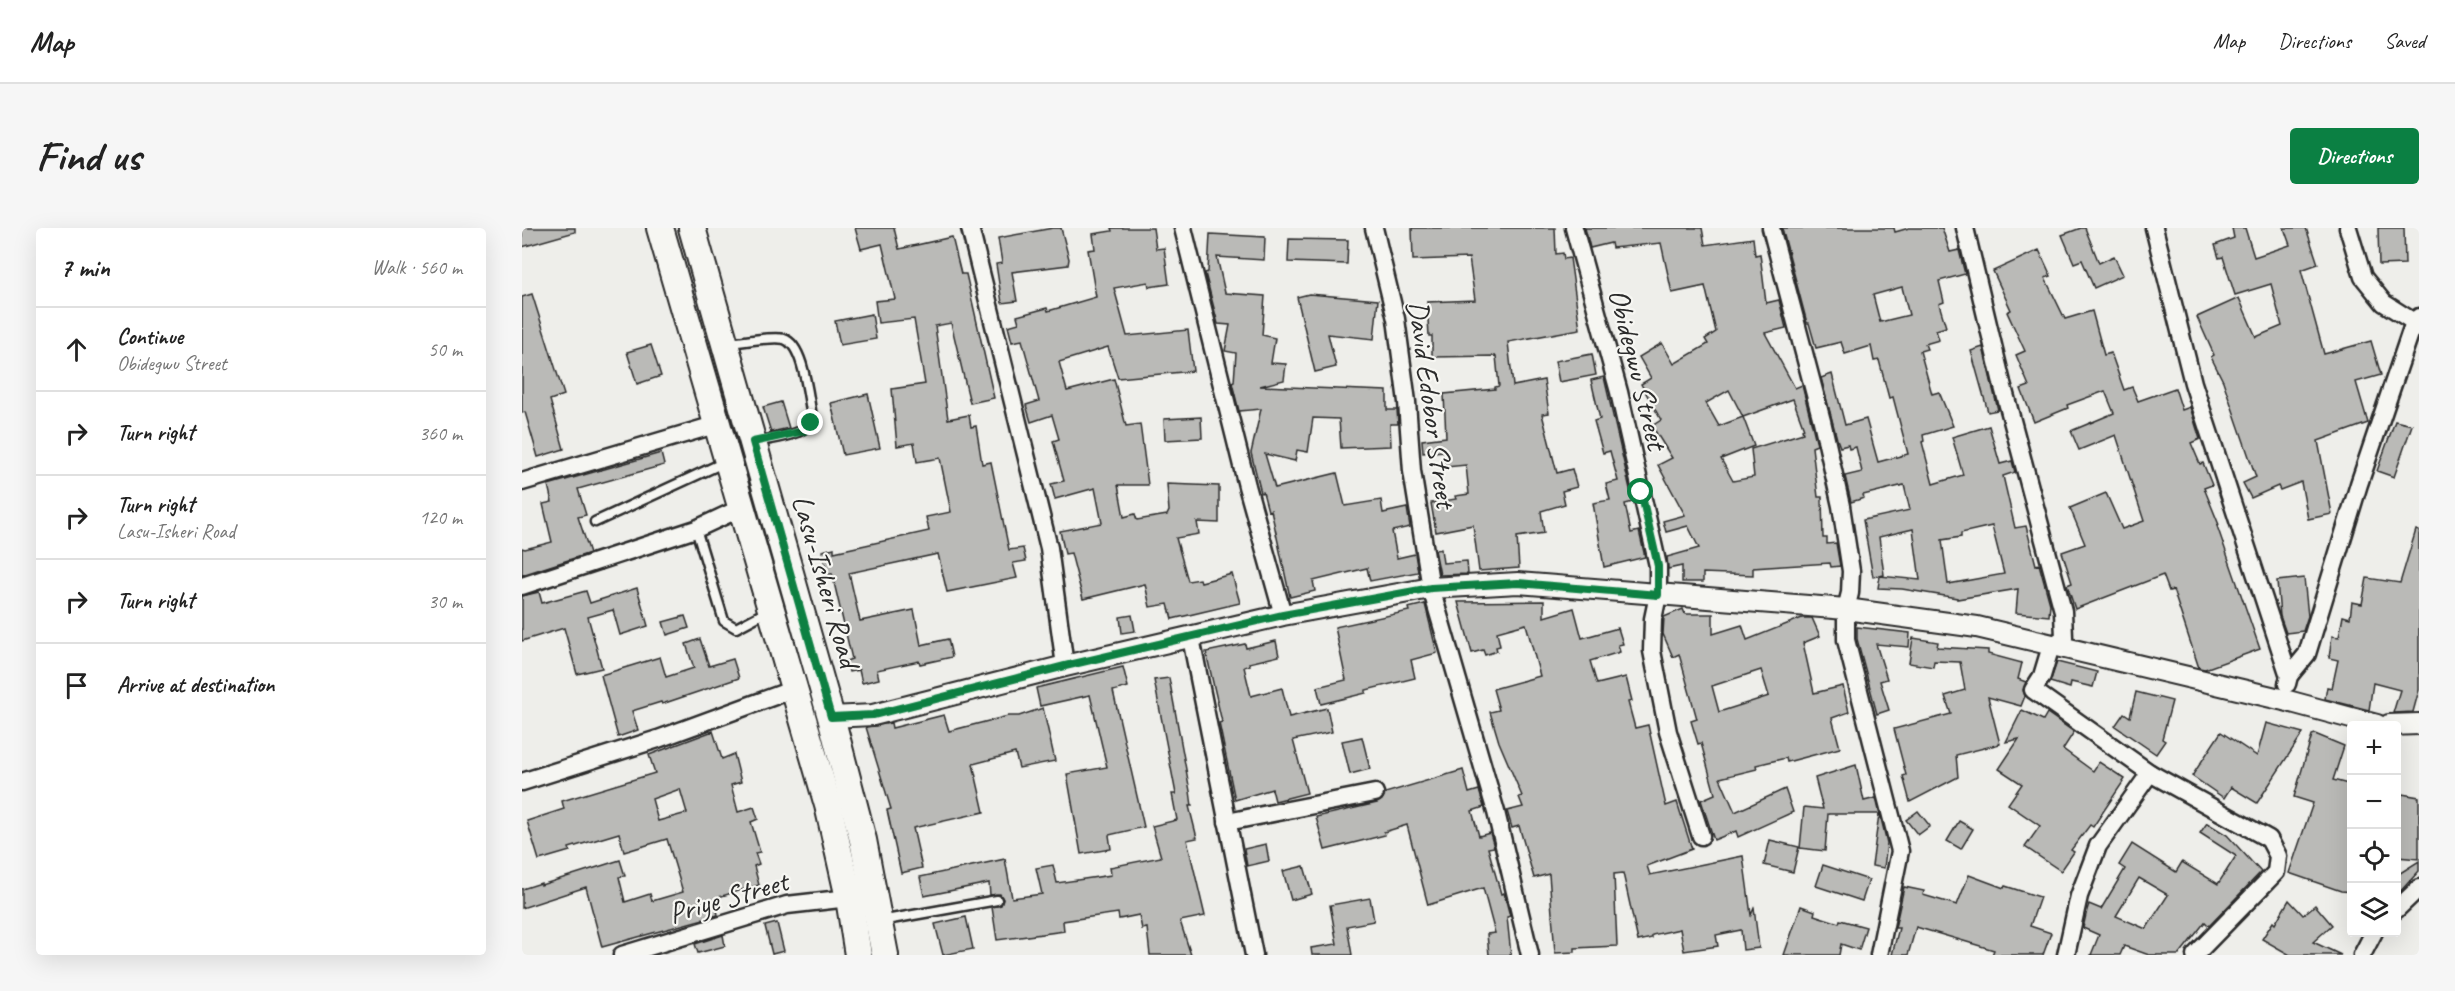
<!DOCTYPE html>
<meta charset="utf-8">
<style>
body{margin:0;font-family:Caveat,sans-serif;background:#f6f6f6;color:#222}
.controls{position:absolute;right:18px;bottom:18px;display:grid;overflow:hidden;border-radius:6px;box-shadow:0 6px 24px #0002}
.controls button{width:54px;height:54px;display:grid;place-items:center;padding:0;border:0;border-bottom:2px solid #e0e0e0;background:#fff;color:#222;font:30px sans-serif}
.stop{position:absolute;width:18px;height:18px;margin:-14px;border:4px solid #0b8043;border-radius:50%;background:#fff}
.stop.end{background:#0b8043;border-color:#fff;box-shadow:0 2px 6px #0008}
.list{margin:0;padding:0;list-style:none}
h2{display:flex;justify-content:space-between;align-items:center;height:78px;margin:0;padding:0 24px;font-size:26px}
h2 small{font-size:20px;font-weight:400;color:#767676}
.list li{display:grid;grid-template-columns:39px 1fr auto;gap:18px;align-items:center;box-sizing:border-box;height:84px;padding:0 24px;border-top:2px solid #e0e0e0}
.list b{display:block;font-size:22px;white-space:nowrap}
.list p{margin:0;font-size:20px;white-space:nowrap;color:#767676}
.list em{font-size:20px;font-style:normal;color:#767676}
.icon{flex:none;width:33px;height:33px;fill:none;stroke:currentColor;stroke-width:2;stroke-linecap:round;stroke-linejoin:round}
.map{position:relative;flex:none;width:1897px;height:727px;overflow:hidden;border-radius:6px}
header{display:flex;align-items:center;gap:36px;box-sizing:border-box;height:84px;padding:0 30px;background:#fff;border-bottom:2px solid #e0e0e0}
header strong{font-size:28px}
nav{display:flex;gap:33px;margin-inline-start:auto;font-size:21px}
.intro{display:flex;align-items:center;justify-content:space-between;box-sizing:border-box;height:144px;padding:0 36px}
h1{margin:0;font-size:42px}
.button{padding:15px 27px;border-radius:6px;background:#0b8043;color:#fff;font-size:21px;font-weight:700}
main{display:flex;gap:36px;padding:0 36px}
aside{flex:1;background:#fff;border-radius:6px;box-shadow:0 6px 24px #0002}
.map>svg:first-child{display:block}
.building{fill:#babab7;stroke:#2b2b2b;stroke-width:1.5;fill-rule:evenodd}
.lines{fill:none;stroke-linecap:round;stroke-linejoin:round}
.service-casing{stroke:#2b2b2b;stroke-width:13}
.minor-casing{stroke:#2b2b2b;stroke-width:21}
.tertiary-casing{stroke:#2b2b2b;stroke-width:24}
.primary-casing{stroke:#2b2b2b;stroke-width:30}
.service{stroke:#f6f6f2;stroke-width:8}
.minor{stroke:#f6f6f2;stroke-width:16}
.tertiary{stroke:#f6f6f2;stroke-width:20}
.primary{stroke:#f6f6f2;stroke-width:26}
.route{stroke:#0b8043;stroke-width:8}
.labels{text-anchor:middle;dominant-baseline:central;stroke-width:4.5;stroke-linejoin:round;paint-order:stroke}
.street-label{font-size:30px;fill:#2b2b2b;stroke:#f6f6f2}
</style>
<header>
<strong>Map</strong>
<nav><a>Map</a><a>Directions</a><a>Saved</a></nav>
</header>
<div class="intro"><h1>Find us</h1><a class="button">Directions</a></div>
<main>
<aside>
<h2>7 min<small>Walk · 560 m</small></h2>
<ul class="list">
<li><svg class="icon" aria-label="ahead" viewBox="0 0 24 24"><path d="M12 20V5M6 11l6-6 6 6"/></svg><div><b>Continue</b><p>Obidegwu Street</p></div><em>50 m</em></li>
<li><svg class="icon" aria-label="right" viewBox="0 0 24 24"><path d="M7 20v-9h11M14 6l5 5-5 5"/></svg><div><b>Turn right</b></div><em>360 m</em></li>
<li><svg class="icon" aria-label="right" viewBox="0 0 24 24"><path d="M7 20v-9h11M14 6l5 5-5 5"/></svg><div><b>Turn right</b><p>Lasu-Isheri Road</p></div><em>120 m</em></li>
<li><svg class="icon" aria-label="right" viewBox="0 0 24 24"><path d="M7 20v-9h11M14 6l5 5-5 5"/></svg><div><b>Turn right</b></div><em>30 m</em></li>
<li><svg class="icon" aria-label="arrive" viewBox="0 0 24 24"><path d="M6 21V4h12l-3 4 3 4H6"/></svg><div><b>Arrive at destination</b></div></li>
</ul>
</aside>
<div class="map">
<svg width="1897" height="727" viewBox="0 0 1897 727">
<rect width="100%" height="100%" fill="#eeeeea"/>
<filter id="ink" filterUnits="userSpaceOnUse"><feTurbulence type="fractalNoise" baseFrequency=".0167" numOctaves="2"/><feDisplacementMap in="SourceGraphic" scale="12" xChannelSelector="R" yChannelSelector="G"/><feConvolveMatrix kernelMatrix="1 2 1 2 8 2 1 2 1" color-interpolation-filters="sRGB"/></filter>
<g filter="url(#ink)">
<g class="building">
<polygon points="0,0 53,0 53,4 0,19"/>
<polygon points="333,0 372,0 377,21 430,9 439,46 444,46 472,170 448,175 429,95 413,98 426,191 447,187 449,199 454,198 460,236 469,234 487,322 501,320 504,333 491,335 495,350 425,364 416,326 327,345 338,393 392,382 399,417 426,411 430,429 398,436 397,433 355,442 357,451 340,455 337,442 327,444 324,433 330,431 310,346 305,347 300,323 312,320 312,324 407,303 404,289 429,284 418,230 395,234 392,215 375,218 370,161 403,156 392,91 356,95 353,73 373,71 360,16 339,21"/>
<polygon points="531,0 539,0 547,31 546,37 490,44 495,73 480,75 474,36 480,35 476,10"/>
<polygon points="589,0 631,0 634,21 642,20 647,56 627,59 626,54 592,60 605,108 666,102 671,143 596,150 586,119 537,134 545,163 592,151 604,198 618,196 626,257 596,257 602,289 613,286 615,292 645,287 647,283 645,256 697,258 697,295 675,294 677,306 654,310 666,353 678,351 679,354 710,346 718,375 650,391 646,376 628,379 623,356 561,371 549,325 543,326 538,303 580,295 573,260 533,271 529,256 542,253 531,213 537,211 530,187 509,194 504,177 517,173 500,112 490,114 486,98 497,95 495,88 525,80 526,83 574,69 566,22 573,21 571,6 590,3"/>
<polygon points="890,0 1033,0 1034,26 1041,25 1042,31 1048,30 1058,101 986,114 991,158 1022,152 1027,185 1020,186 1035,245 1050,241 1055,259 1040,263 1043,276 1019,283 1022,305 995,309 997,340 957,343 951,297 914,304 909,275 934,271 933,268 947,266 944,237 924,239 922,223 901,225 900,212 924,209 922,166 973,161 973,159 977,158 974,128 910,129 910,108 907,108 905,74 953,72 947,30 891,32"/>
<path d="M1063,0H1180L1183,17L1231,10L1233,27L1238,26L1244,75L1257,72L1264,100L1243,105L1273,160L1280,157L1295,217L1290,219L1296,269H1300L1301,310H1305V316L1314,315L1318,338L1309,339L1308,335L1231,340V347L1181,345V354H1160V338L1146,341L1145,329L1177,320L1166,298L1144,304L1141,293L1163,287L1136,237L1150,230L1130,198L1139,192L1119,156L1129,150L1117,129L1140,115L1152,136L1186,116L1183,111L1194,104L1183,58L1150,65L1139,15L1090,20L1089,15L1068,20ZM1207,162L1221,189L1271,171L1282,201L1280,202L1281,205L1229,221L1232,249L1211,253L1199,231L1232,218L1221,189L1197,198L1184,175Z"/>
<path d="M1260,0H1372L1373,4L1387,0H1420L1428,24L1437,22L1443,46L1417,53L1422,74L1417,76L1424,99L1414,102L1417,112L1403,116L1405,121L1398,123L1410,166L1417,164L1431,198L1401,207L1402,213L1400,214L1411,256L1441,247L1430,209L1467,198L1478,236L1490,233L1493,244L1481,248L1493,300L1504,298L1514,337L1517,336L1528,376L1527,388L1494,385L1496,361L1435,371V370L1380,361L1356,360L1358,348L1398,352L1391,301L1357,309L1362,347L1351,349L1341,292L1388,282L1382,257L1341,267L1342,270L1329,274L1323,248L1340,244L1334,219L1327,221L1326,217L1318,219L1315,211L1299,150L1310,146L1323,197L1344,191L1356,234L1386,226L1371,169L1367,170L1357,132L1352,133L1349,118L1323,126L1319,114L1294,120L1287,95H1285ZM1380,59L1387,87L1358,94L1351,67ZM1470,298L1482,346L1426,356L1420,312L1439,309V305Z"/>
<polygon points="1559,0 1563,0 1577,35 1592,28 1601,47 1572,60 1560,32 1552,35 1540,7"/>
<polygon points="1710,0 1723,0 1732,29 1768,17 1762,0 1784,0 1796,36 1779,42 1802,126 1849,113 1859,147 1834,154 1846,195 1796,213 1810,286 1786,291 1779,254 1758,262 1756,258 1729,270 1721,255 1734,249 1701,153 1689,129 1692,127 1675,89 1717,70 1734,109 1760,98 1749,56 1713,67 1701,29 1697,30 1693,17 1712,10"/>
<polygon points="1856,0 1882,0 1883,36 1857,37"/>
<polygon points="688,6 743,9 742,32 695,29 703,65 743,68 740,107 753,110 749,135 764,136 762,152 738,158 865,163 865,182 875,182 876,196 868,196 869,218 819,220 817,191 791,190 786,224 775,222 773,233 743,226 753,260 815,245 823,278 859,272 861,285 885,280 888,299 870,303 875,330 893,326 896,344 848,353 845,340 791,353 793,363 768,369 749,282 746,283 741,264 739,265 729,225 739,181 717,183 710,155 712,154 714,125 703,123 708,97 696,96 683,45 686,44"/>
<polygon points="767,11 826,12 825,36 766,34"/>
<polygon points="1517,22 1529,48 1523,50 1543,91 1570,83 1582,127 1589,125 1602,162 1610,159 1616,173 1653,160 1660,182 1668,179 1678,211 1669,215 1678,236 1681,235 1690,257 1682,260 1697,297 1695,298 1738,421 1683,441 1677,440 1651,362 1647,363 1641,347 1553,381 1545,357 1550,355 1540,324 1563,316 1548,280 1584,265 1600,301 1622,293 1594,207 1557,222 1549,203 1592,185 1583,163 1545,177 1546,180 1512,194 1499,161 1507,158 1494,127 1503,123 1485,84 1489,82 1471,43"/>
<polygon points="10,66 42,167 28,172 42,221 16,229 3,184 0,185 0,69"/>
<polygon points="787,66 856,72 852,111 806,106 814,139 793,144 775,69"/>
<polygon points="350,86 354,111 318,117 313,93"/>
<polygon points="129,117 139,148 115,156 105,124"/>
<polygon points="1461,119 1476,182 1466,184 1449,123"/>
<polygon points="1070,126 1074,147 1037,154 1033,133"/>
<polygon points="1082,149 1111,274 1103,276 1109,305 1117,303 1123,329 1082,339 1071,275 1088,272 1084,256 1096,253 1088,223 1081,225 1072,193 1078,191 1069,152"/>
<polygon points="346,166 358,220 321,227 309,175"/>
<polygon points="259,174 267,200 249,204 241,179"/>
<polygon points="679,189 680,210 643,212 642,191"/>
<polygon points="1873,193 1890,197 1872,249 1855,243"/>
<polygon points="139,225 142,237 56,261 64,287 56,289 68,325 0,347 0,320 3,321 30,314 21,276 30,274 26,257"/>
<polygon points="1894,302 1897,303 1897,462 1891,484 1871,485 1878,462 1851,455 1847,482 1803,471 1805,459 1810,460 1816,432 1807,430 1810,408 1817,409 1821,388 1828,390 1830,374 1840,376 1845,350 1878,355"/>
<polygon points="919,321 921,335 945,333 946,346 918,347 913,322"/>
<polygon points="1782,350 1786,388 1781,403 1764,405 1758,388 1755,353"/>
<polygon points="115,360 126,398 98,407 91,382 66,389 80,440 55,446 42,400 0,413 0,368 17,364 20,375 64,363 68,375"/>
<polygon points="1022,373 1022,389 1052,380 1060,410 1096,400 1101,416 1096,417 1098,424 1068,433 1075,456 1104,449 1110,473 1106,474 1113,500 1126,497 1144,578 1155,574 1170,621 1125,638 1128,647 1221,628 1229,687 1232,680 1237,720 1221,722 1219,702 1194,707 1196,718 1162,723 1158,701 1130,707 1130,710 1116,713 1101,645 1092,646 1095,718 1053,720 1053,724 1033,725 1027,646 1012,650 997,598 990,600 985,583 1001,579 997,569 1000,568 977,514 968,484 977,482 971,461 1018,448 1004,396 975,404 978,418 974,419 975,423 963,427 961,422 950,425 936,374"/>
<polygon points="903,376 915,425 889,432 893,450 844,462 844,465 799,476 795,459 824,452 813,399 887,383 886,380"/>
<path d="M1161,381L1163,386H1191V406L1220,397L1225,412L1280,390H1290L1298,408L1281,415L1292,465L1321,458L1327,484L1310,490L1318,520L1265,534L1264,530L1234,537L1235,541L1198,550L1213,584L1263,561L1271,584L1216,609L1214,603L1192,612L1179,572L1193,566L1179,515L1176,516L1169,493L1175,491L1157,426L1151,429L1141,406L1142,389ZM1239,442L1247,468L1197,484L1190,458Z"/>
<polygon points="610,387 613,403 600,405 598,389"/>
<polygon points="163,388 167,400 145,407 141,394"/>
<polygon points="1335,399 1388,405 1387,419 1354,416 1365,451 1358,453 1367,482 1355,486 1335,411"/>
<polygon points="1391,410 1416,414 1415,419 1466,422 1466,426 1500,435 1496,451 1504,454 1501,462 1503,468 1499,478 1466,469 1478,516 1434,527 1436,549 1388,574 1381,548 1384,547 1372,501 1429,486 1423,468 1443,462 1438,434 1412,433 1411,439 1387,435"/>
<polygon points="178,411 187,438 211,431 217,450 140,476 139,474 110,483 116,502 96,509 79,447 138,429 144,449 172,440 164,416"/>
<polygon points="754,413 757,428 727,435 728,437 722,439 729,468 760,460 767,489 805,480 810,504 771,512 785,565 753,573 750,561 713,572 697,495 700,494 684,424 723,416 724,420"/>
<polygon points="1535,434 1575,444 1571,459 1549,454 1548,460 1528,454"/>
<polygon points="601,439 606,459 591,463 622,599 587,607 589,621 559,626 545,546 585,539 568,467 518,478 514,460"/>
<polygon points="647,450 668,563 670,578 667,578 675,610 665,612 683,688 658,693 669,727 628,727 625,700 620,701 617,687 597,691 596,685 541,693 542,703 475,712 470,679 479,677 481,671 478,666 468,667 467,655 402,668 398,649 483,631 490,670 520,666 514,640 531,637 535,655 589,647 588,639 639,629 630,598 655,592 650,566 654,566 632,452"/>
<polygon points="1614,464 1650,473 1640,511 1643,513 1634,526 1593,498 1602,485 1608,489"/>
<polygon points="521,480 533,533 497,540 493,525 451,536 462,584 391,600 400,640 379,645 365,582 369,581 344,499 369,495 370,500 422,487 427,503 486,488 497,488"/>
<polygon points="1500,482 1521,492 1525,485 1552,504 1541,521 1571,543 1577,534 1603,551 1571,599 1568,597 1549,622 1552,624 1539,643 1503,619 1518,598 1486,576 1500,556 1477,541 1497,511 1484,514"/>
<polygon points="1744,495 1781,505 1735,575 1709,559 1702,570 1670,548 1699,504 1735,528"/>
<path d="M191,503L200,531L212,526L219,554L209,557L216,584L232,579L236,591L229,594L238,624L233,625L237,636L232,638L237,657L193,670L196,687L80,719L64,659L0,680V661L19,655V657L98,632L103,648L97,649L103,674L128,666L130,673L161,664L145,611L102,624L97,605L47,620L48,623L17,632L5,593L42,581L40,573L133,545L127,527ZM158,561L165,585L136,593L130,571Z"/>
<polygon points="1793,506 1822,518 1811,552 1830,557 1830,664 1819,663 1767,645 1791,575 1772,569 1790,507"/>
<polygon points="840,509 848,541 828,546 820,513"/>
<polygon points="1334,537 1342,573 1354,570 1365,615 1362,640 1350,638 1357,586 1306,586 1303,623 1278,620 1282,579 1301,581 1293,550"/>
<polygon points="941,542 947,565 957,562 962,579 950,583 957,608 968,605 972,619 966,620 979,666 982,665 988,688 985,689 989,727 967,727 965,706 973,705 961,660 906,677 885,597 862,604 863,607 803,622 794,589 855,575 860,572 863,565"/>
<polygon points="1880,566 1897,569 1897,631 1875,629 1875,592"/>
<polygon points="1396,583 1408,598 1396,607 1384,592"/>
<polygon points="1437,593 1451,601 1439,621 1425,613"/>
<path d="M1685,595L1705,607L1739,644L1687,698L1683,694L1657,727H1627L1602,718L1598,727H1569L1577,707L1561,700L1565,682L1567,676L1579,681L1603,641L1597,637L1610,616L1654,644L1660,634L1696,656L1714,628L1678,605ZM1617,650L1646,667L1624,701L1594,688Z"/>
<polygon points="1248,612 1277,619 1271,644 1242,637"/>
<polygon points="744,616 747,633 725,638 722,621"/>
<polygon points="1897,633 1897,643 1875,667 1875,647"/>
<polygon points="1301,637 1347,652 1340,673 1294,658"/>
<polygon points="782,638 790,666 769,672 761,643"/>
<polygon points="1447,647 1482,660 1483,658 1518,669 1508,698 1529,705 1521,727 1470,727 1472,722 1394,699 1386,727 1370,727 1377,700 1373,700 1382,659 1402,663 1401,667 1435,677"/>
<polygon points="848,670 852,693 825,698 830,727 790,727 789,720 815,716 808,677"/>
<polygon points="1767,672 1781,687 1793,677 1810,697 1791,714 1819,727 1768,727 1740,711 1751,694 1753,696"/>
<polygon points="1279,678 1293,683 1292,687 1317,695 1318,692 1344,699 1337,722 1319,716 1317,727 1262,727"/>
<polygon points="444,689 451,721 421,727 413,696"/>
<polygon points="255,695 262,723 250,726 243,698"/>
<polygon points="201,707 203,718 176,725 173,716"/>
</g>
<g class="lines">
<defs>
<g id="service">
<path d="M206,115C221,114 249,108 262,111C282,117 286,169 290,188C286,209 252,209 234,214"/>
<polyline points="73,294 203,234"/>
<polyline points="174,301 202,393 214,400 246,383"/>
<polyline points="358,693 475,672"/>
</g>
<g id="minor">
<polyline points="448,0 527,320 543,438"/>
<polyline points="661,0 725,258 761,387"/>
<polyline points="852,0 874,91 885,174 890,243 909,360 974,584 1008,727"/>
<polyline points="1052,0 1097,164 1136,338 1136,367 1131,391 1130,423 1146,504 1179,608"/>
<polyline points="1249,0 1300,193 1319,278 1329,343 1328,365 1324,381 1324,412 1378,623 1357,727"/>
<polyline points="1443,0 1480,155 1541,383 1542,410 1529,418 1520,448 1511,462 1628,545 1576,618 1557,668 1544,727"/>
<polyline points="1632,0 1671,155 1767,448"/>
<polyline points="1826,0 1841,49 1862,75 1892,94"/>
<polyline points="0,254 196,196"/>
<polyline points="0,358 174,301 219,280"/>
<polyline points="669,410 732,727"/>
<polyline points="1765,456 1767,448 1785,426 1837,256 1892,94 1897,89"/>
<polyline points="1628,545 1747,611 1756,628 1754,644 1673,727"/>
<polyline points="0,554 136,511 272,461"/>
<polyline points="705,594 853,565"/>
<polyline points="1874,682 1897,660"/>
<polyline points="100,727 265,677 327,670"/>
<polyline points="1840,727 1852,704"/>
</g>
<g id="tertiary">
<polyline points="309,489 351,487 543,438 761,387 909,360 996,355 1324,381 1455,399 1762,472 1855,497"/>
<polyline points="1867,497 1897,496"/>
</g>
<g id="primary">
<polyline points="138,0 306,577 327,670 336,727"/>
<polyline points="170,0 309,489 341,612 363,727"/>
</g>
</defs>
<use href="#service" class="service-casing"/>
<use href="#minor" class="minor-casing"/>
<use href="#tertiary" class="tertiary-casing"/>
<use href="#primary" class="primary-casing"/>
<use href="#service" class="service"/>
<use href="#minor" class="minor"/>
<use href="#tertiary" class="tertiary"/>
<use href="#primary" class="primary"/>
</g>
</g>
<g class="lines" filter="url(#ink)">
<polyline class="route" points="289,195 282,203 231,214 309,489 351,487 543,438 761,387 909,360 996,355 1136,367 1136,338 1119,264"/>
</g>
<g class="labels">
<g class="street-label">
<text transform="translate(1116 141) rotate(76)">Obidegwu Street</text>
<text transform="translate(910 176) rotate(82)">David Edobor Street</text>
<text transform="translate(304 353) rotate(74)">Lasu-Isheri Road</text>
<text transform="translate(206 669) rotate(-16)">Priye Street</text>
</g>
</g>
</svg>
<div class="controls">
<button>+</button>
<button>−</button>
<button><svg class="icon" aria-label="locate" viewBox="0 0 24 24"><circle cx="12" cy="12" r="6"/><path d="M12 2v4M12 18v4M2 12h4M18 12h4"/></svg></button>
<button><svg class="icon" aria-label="layers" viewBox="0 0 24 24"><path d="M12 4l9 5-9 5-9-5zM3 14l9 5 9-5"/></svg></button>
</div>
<div class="stop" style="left:1119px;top:264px"></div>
<div class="stop end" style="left:289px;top:195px"></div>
</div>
</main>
